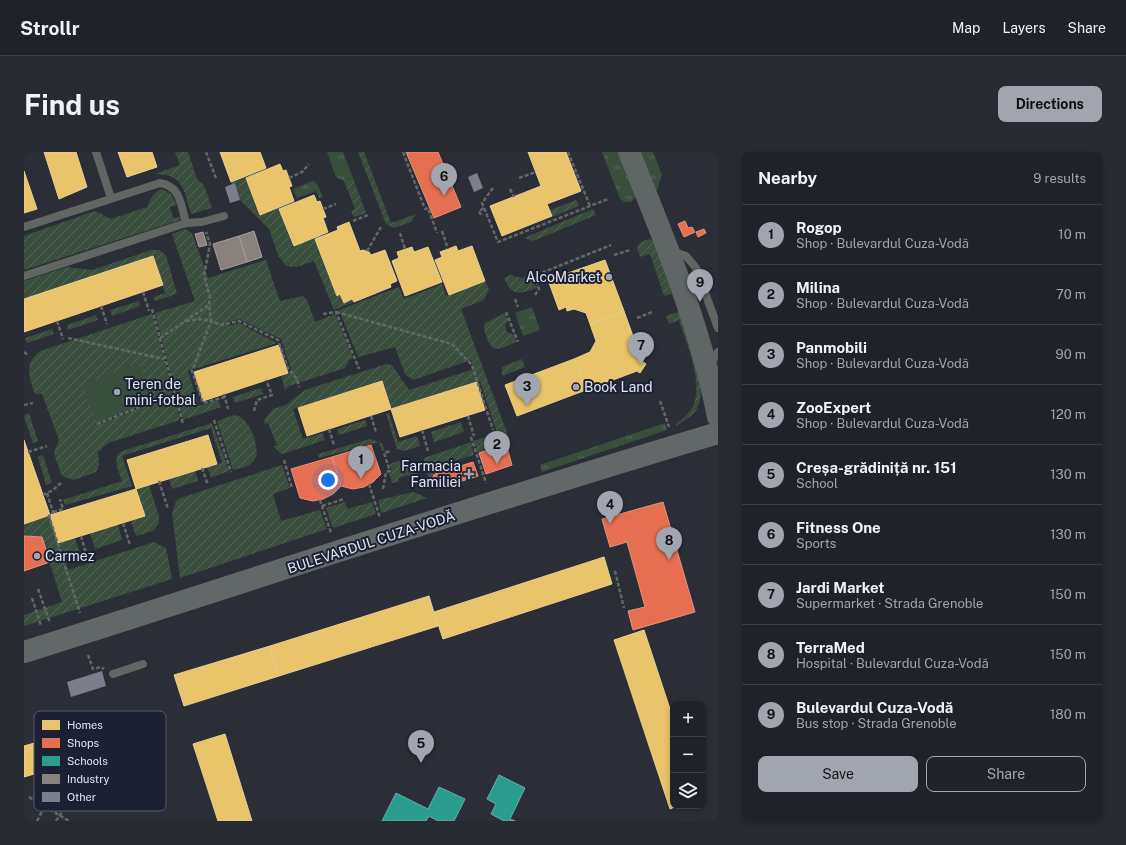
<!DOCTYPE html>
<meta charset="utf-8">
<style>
body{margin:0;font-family:"Public Sans",sans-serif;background:#282a31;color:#f1f3f6}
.controls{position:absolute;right:12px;bottom:12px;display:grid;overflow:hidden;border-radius:8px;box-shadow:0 2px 6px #0003}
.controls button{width:36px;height:36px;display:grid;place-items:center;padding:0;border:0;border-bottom:1px solid #3d3f46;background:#202229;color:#f1f3f6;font:20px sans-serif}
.you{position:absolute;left:304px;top:328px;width:14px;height:14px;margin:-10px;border:3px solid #fff;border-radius:50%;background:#1a73e8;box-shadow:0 0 0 6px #1a73e833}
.badge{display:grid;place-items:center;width:26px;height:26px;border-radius:50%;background:#a1a5b0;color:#111;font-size:13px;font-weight:700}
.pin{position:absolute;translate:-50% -33px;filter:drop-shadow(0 1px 2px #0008)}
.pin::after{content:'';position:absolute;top:21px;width:14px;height:12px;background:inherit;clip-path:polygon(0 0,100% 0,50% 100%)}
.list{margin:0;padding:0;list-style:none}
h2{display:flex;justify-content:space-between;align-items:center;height:52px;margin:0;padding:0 16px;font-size:17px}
h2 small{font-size:13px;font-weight:400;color:#a2a4a8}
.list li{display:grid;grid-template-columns:26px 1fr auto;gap:12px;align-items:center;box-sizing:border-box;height:60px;padding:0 16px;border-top:1px solid #3d3f46}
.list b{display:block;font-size:15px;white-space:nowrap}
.list p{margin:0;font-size:13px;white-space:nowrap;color:#a2a4a8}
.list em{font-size:13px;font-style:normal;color:#a2a4a8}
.actions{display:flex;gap:8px;padding:12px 16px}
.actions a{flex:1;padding:9px 0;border:1px solid #a1a5b0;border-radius:8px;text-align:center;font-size:14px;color:#a1a5b0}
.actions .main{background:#a1a5b0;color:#111}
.icon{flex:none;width:22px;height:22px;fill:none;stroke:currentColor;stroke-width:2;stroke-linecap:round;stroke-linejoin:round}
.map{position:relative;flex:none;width:694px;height:669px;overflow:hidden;border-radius:8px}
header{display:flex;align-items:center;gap:24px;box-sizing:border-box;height:56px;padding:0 20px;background:#202229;border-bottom:1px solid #3d3f46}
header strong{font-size:19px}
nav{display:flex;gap:22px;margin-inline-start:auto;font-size:14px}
.intro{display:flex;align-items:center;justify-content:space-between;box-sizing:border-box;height:96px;padding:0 24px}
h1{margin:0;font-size:28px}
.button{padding:10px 18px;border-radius:8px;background:#a1a5b0;color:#111;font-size:14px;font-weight:700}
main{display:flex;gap:24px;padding:0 24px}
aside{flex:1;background:#202229;border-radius:8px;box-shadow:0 2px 6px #0003}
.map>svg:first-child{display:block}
.grass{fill:url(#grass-tufts)}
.garden{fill:url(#garden-furrows)}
.pitch{fill:#3a4e3d}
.homes{fill:#e9c46a;stroke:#e7ce92}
.shops{fill:#e76f51;stroke:#e59281}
.schools{fill:#2a9d8f;stroke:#61b3ac}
.industry{fill:#8a817c;stroke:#a49f9f}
.building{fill:#7b7e8b}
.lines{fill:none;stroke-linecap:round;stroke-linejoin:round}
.path{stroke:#646768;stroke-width:2.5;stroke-dasharray:4 2;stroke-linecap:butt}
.service{stroke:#616663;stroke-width:8}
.primary{stroke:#626867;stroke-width:22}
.trunk{stroke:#606666;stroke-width:22}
.poi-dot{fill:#a1a5b0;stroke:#1b2032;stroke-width:1.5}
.labels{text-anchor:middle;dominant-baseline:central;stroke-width:4;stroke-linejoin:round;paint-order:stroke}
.poi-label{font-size:14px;fill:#e1e5f1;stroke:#1b2032;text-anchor:start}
.street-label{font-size:14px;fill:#e1e5f1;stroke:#1b2032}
.key{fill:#1b2032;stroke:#565b6b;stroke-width:1}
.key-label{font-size:11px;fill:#e1e5f1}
</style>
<header>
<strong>Strollr</strong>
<nav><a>Map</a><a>Layers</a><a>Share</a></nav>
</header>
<div class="intro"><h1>Find us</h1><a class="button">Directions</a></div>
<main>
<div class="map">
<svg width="694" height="669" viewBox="0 0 694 669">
<defs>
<pattern id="grass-tufts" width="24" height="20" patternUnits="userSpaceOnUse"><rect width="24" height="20" fill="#3a4e3d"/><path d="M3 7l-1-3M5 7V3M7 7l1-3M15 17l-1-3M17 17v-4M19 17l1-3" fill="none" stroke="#56675a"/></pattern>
<pattern id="garden-furrows" width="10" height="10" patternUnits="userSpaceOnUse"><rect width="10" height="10" fill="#3a4e3d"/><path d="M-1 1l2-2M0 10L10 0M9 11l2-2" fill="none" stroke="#56675a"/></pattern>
</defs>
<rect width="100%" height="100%" fill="#2b2e37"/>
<g class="grass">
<polygon points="303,0 319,0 329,26 320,29 312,25"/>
<polygon points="578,0 594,0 612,45 607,50 601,50 596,47"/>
<polygon points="612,0 629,0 638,23 633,38 630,39"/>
<polygon points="289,29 293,32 299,45 295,46 292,39 273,46 269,37"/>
<polygon points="508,155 516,178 499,184 491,161"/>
<polygon points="641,271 643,278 518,320 516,313"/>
</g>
<g class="garden">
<path d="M151,0H164L173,27L180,33L188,56L167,62C160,39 160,22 131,22L156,13Z"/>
<polygon points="334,0 340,0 367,71 392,62 387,70 370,76 362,72"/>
<polygon points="242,16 243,17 222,26 236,62 270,49 271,51 255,57 270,94 304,80 292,87 313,144 316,142 328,147 330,150 310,158 290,109 272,115 262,114 254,103 245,77 216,48 211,32 208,32 207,30"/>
<polygon points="329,26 342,61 330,65 327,59 331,57 320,29"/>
<path d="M138,37L147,42L153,53L146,55L149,66L156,65V68L0,118V84L71,59L87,67L123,55C127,46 129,40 138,37Z"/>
<polygon points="552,48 555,54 528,65 526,58"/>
<polygon points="569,57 572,63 509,89 500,86"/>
<polygon points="161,77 168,81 184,126 242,108 256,149 279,144 283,148 291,170 311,162 329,206 325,208 321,216 265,234 261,238 257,223 268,220 257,187 215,167 203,170 204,174 215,171 253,191 164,219 175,254 194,248 197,255 159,268 131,161 171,149 148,82"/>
<polygon points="625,87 630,89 648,142 640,144 626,102 616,105 613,95 617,90"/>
<polygon points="127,98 135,98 142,103 153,142 131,149 129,145 141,141 129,104 0,147 0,129 43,115 68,118"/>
<path d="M486,123L498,126L507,123L513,136C496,142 488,145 480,126Z"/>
<polygon points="461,129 465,137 460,148 437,157 485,286 482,292 454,301 450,289 473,281 456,229 367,257 358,229 269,257 279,287 299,281 301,288 258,302 249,294 253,293 244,271 240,272 241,267 249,257 262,253 281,238 362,212 368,213 385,238 450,217 447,208 389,228 381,222 371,195 334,205 315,158 375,135 380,147 418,132 422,144"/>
<polygon points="115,149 116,154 88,164 86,158"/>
<path d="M657,159C664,183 689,240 670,261C665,266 658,270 652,274V272C657,268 662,264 666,259C683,237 662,191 655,168L645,172L642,164Z"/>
<path d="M481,161L484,169L481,173L482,179L490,183L492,190C480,195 469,204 463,186C461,181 459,177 461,171Z"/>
<path d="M128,162L151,248L128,247L129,249L73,271L74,273L131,250L152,252L156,268L84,291L74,300L75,313L72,320L50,328L40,325L37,322L30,301L35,288L18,242H11C5,225 0,211 16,199Z"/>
<polygon points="72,163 74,168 44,178 43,173"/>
<polygon points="28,177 30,182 3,191 1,186"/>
<polygon points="498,207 501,215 478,224 478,215"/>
<polygon points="237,236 239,242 211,251 209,245"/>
<polygon points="5,261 14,289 9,291 0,264"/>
<polygon points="365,261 374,290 393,284 396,294 380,299 373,297 362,262"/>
<path d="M210,263C225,263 237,297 231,307C227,315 217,316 209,318L193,269Z"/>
<polygon points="341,268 343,274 315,283 313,277"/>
<polygon points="437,270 440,280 410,290 407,280"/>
<path d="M188,271L205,319L187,326L183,315L198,311L187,276L98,304L108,334L41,353L39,348L98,329C95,319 87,306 98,299Z"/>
<polygon points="346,287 358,291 361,299 358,299 355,290 295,306 294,302"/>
<polygon points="447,290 450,303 430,309 432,316 411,322 409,325 412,334 408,335 400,312 400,306"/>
<polygon points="19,303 28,331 22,333 14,305"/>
<path d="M374,309C386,311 391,314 396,325L389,327L387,323L374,326L375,330L368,331L365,321L368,320L366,312Z"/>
<polygon points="258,313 266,336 249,342 257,369 296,358 303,377 156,426 148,361 152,349 156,346"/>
<polygon points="171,318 174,329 148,337 145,327"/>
<polygon points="125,333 135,364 135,371 129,379 112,384 107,369 121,364 112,337"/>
<polygon points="390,340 403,346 357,361 354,348"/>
<polygon points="321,350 323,357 348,350 352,362 309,376 302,356"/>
<polygon points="26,363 34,391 51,386 56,402 41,407 44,418 130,390 142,396 148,427 0,474 0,463 38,450 18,386 0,384 0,372"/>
<polygon points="94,372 98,388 71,397 66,381"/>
</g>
<polygon class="pitch" points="114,211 129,249 73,271 58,233"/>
<g class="homes">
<polygon points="20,0 52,0 63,35 35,47"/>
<polygon points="94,0 128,0 133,15 103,25"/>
<polygon points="196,0 236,0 242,16 207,30"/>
<polygon points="504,0 542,0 557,39 523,52 528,64 478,84 466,54 517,34"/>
<polygon points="256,12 259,19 262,18 268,34 265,35 270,49 236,63 222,26"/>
<polygon points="0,19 13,57 0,61"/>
<polygon points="290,43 293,50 296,49 302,65 299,66 304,80 270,94 255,57"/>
<polygon points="325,70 336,99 339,98 345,100 347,103 361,98 373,129 366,132 367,135 330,150 328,147 320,151 316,142 313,144 291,87 314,78 313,75"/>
<polygon points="432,94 434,99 448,94 461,129 425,143 411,108 418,105 416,100"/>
<polygon points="388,95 390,100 404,95 418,130 381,144 368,109 375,106 373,100"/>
<polygon points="129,104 139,133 0,180 0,147"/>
<polygon points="581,108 600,159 566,172 562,161 550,157 543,159 542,155 535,158 524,128"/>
<polygon points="600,159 618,209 622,212 616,221 613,219 562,238 550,207 566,200 572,189 566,172"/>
<polygon points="255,193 264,221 179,249 170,220"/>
<polygon points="550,207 562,238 493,264 481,233"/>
<polygon points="358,229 367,257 283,284 274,256"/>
<polygon points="453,230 461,258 376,285 367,257"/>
<polygon points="184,283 193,312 112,337 103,308"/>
<polygon points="0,288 26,363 0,372"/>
<polygon points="112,337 121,364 34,391 26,363"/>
<polygon points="580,405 588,432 419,487 410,460"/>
<polygon points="405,444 414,474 255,524 246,494"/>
<polygon points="620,478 649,566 649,654 653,654 646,657 590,488"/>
<polygon points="246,494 255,524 160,554 150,523"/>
<polygon points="86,569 95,597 0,625 0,594"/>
<polygon points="201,582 228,669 194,669 169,592"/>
</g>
<g class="shops">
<polygon points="382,0 414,0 437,55 410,66"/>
<polygon points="661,69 664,76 668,75 671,80 660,85 654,72"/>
<polygon points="680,77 682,81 674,85 672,80"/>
<polygon points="482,292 488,313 462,322 455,301"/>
<polygon points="347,293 357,322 349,330 340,335 329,337 317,334 308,305"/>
<polygon points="308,305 317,334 309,342 299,347 289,349 276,346 267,317"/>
<polygon points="449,310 454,324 413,337 409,324 411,322"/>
<polygon points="639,350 671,460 609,478 604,459 621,455 603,390 586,395 578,367"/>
<polygon points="0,384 18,385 26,410 0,419"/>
</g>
<g class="schools">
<polygon points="475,623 501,636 486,667 491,669 480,669 467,662 472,652 463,647"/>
<polygon points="415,635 441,647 430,669 414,669 405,664 402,669 358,669 372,641 404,657"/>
</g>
<g class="industry">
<polygon points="230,79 238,105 223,110 215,84"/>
<polygon points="179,80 183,93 175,95 171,82"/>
<polygon points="215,84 223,110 197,118 189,92"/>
</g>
<g class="building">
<polygon points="453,21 459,36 450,40 444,25"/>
<polygon points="211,31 216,48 206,51 201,35"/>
<polygon points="78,519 82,534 47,545 43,530"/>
</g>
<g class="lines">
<g class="path">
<polyline points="182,0 192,26"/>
<polyline points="379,0 401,57 404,56 413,81"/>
<polyline points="544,0 566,54"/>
<polyline points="265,26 278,20 285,12"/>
<polyline points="495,26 512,20"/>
<polyline points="469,36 458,51 474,90 584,47"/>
<polyline points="486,37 490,45"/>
<polyline points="299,57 312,52"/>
<polyline points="457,63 455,59 460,56"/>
<polyline points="329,69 344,63"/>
<polyline points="418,79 424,97"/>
<polyline points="376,81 381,97"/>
<polyline points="343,99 357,75"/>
<polyline points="590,103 606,98"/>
<polyline points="119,140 125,159"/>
<polyline points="511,143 515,137 510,124 587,93"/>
<polyline points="491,147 494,155"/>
<polyline points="77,154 83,172"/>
<polyline points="128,157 159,272"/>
<polyline points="312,160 428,192 448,213 469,278"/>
<polyline points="482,160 494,190"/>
<polyline points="299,162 312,160 335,217"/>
<polyline points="613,166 628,160"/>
<polyline points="33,169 39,187"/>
<polyline points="162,169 176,167 187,169 185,153 186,145 180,124 186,92 182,80"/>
<polyline points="44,186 140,207"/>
<polyline points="136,186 185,153"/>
<polyline points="0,200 4,203"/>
<polyline points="200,242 204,257"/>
<polyline points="201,245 179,251 168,219 187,169 197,173 215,169 254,188 264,216 273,227 275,235"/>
<polyline points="636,249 645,275"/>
<polyline points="0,253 9,251"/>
<polyline points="230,259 233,248 248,243 242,228"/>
<polyline points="347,264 352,280"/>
<polyline points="444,264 450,284"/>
<polyline points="190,268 207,320"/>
<polyline points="73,272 131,249 153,251"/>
<polyline points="305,277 310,293"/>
<polyline points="398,278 404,299"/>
<polyline points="447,285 462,331"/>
<polyline points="4,300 23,294"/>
<polyline points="260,308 268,336"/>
<polyline points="178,316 184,333"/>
<polyline points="135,329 144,357"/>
<polyline points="345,332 356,366"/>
<polyline points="359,337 362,320 366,319 360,301 366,299"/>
<polyline points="23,341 29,360 25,364 56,461"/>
<polyline points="19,343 29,338 38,330"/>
<polyline points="296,348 307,381"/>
<polyline points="298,354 320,347"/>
<polyline points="29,360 39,357 36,347"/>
<polyline points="99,371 106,393"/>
<polyline points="57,384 63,405"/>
<polyline points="591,419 600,456"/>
<polyline points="14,437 26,471"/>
<polyline points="8,446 17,474"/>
<polyline points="64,503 69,517 77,515 80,517"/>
<polyline points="73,605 79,621"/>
<polyline points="32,616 38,634"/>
<polyline points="5,645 45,669"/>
<polyline points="13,669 30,637"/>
<polyline points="32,669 60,627"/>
</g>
<g class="service">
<polyline points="72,0 87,46"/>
<path d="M0,75L136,31C157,34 157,54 162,71"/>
<polyline points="647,99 662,104 672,116 694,176"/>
<polyline points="0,124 162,71 178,70 200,64"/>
<polyline points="685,214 694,200"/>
<polyline points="89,522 119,512"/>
</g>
<path class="primary" d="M0,500C231,427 461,350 694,281"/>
<path class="trunk" d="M605,0C640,86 676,173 694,265"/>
</g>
<g class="poi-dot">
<circle cx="585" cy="125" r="4"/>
<circle cx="552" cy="235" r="4"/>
<circle cx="93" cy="240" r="4"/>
<path d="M443 316h4v4h4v4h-4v4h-4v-4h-4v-4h4z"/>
<circle cx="13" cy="404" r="4"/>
</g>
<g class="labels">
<g class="poi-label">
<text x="577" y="125" text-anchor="end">AlcoMarket</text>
<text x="101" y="232">Teren de<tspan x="101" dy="16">mini-fotbal</tspan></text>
<text x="560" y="235">Book Land</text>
<text x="437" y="314" text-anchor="end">Farmacia<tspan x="437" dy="16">Familiei</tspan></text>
<text x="21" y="404">Carmez</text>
</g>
<g class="street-label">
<text transform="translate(347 390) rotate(-18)">BULEVARDUL CUZA-VODĂ</text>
</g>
</g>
<rect x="10" y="559" width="132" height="100" rx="6" class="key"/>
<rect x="18" y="568" width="18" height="10" fill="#e9c46a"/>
<rect x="18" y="586" width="18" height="10" fill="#e76f51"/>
<rect x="18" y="604" width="18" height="10" fill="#2a9d8f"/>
<rect x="18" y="622" width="18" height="10" fill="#8a817c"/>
<rect x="18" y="640" width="18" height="10" fill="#7b7e8b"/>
<g class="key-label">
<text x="43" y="577">Homes</text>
<text x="43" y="595">Shops</text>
<text x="43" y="613">Schools</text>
<text x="43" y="631">Industry</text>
<text x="43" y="649">Other</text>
</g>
</svg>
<div class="controls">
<button>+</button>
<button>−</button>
<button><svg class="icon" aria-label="layers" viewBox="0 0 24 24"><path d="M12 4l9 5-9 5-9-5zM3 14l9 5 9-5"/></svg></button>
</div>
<div class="you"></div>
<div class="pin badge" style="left:337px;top:327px">1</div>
<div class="pin badge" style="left:473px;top:312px">2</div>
<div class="pin badge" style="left:503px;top:254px">3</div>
<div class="pin badge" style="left:586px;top:372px">4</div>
<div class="pin badge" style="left:397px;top:611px">5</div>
<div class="pin badge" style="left:420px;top:44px">6</div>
<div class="pin badge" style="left:617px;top:213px">7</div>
<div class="pin badge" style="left:645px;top:408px">8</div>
<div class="pin badge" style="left:676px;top:150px">9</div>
</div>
<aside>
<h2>Nearby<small>9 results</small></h2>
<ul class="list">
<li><span class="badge">1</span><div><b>Rogop</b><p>Shop · Bulevardul Cuza-Vodă</p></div><em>10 m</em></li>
<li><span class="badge">2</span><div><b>Milina</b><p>Shop · Bulevardul Cuza-Vodă</p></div><em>70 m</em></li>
<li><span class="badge">3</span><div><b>Panmobili</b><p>Shop · Bulevardul Cuza-Vodă</p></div><em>90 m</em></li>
<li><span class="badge">4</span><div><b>ZooExpert</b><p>Shop · Bulevardul Cuza-Vodă</p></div><em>120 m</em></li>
<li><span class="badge">5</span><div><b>Creșa-grădiniță nr. 151</b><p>School</p></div><em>130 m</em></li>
<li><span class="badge">6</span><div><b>Fitness One</b><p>Sports</p></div><em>130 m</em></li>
<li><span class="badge">7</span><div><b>Jardi Market</b><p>Supermarket · Strada Grenoble</p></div><em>150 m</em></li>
<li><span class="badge">8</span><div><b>TerraMed</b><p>Hospital · Bulevardul Cuza-Vodă</p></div><em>150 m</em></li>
<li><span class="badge">9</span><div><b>Bulevardul Cuza-Vodă</b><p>Bus stop · Strada Grenoble</p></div><em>180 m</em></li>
</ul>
<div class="actions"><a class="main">Save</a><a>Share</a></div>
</aside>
</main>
